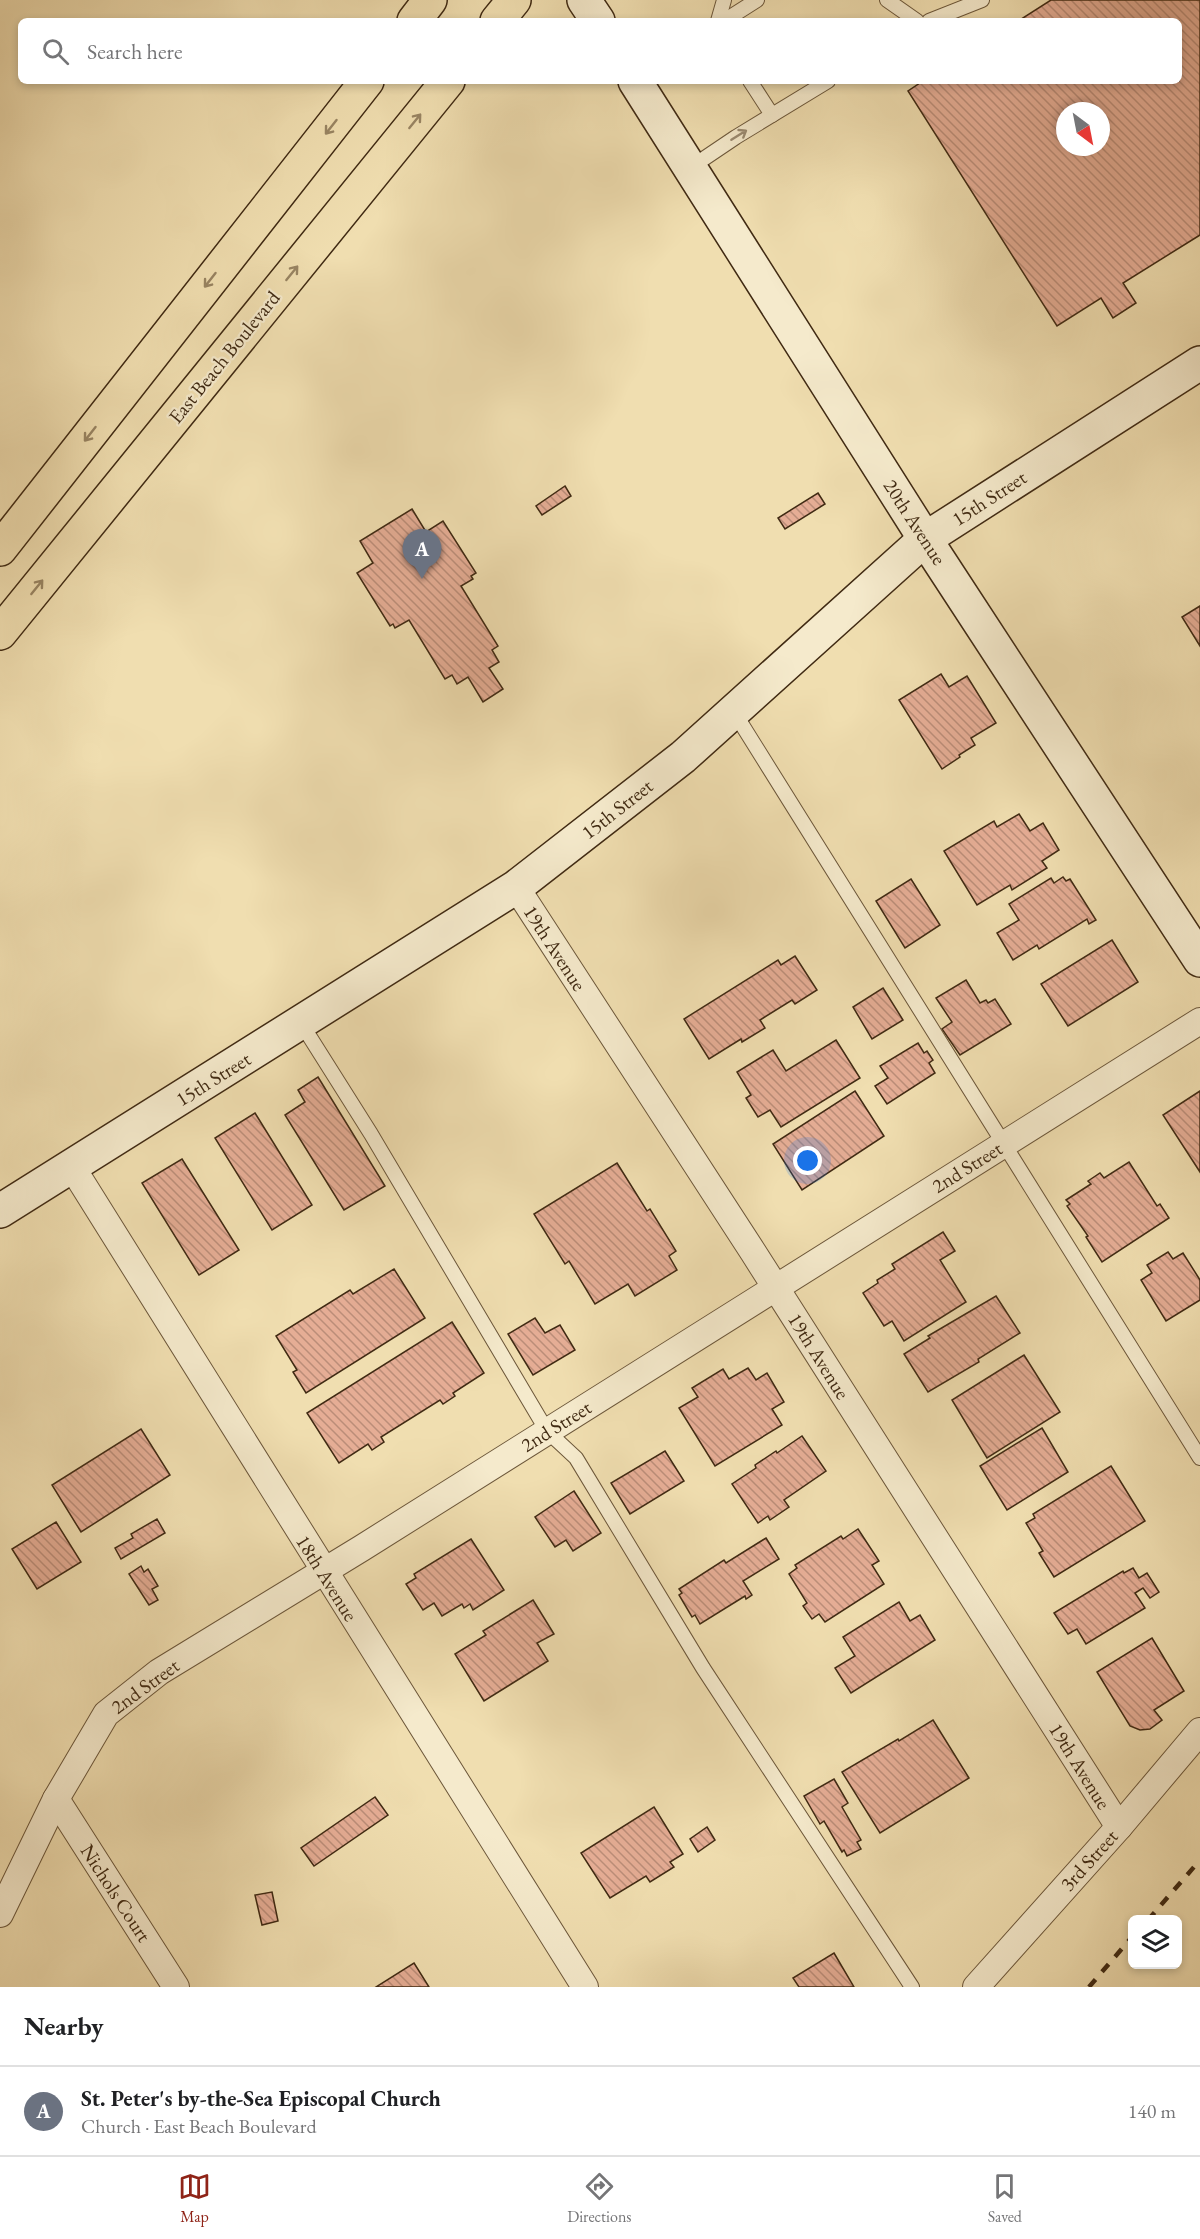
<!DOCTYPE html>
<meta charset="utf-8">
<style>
body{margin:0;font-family:"EB Garamond",serif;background:#f2f2f2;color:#202124}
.controls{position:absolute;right:18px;bottom:18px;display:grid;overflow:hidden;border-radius:9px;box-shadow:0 3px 9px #0003}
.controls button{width:54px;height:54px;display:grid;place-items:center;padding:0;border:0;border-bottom:2px solid #e0e0e0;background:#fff;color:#202124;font:30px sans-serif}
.compass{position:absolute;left:1056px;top:102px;width:54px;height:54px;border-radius:50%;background:#fff;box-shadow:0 3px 9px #0003;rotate:148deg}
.you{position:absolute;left:808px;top:1161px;width:21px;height:21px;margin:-15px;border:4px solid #fff;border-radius:50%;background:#1a73e8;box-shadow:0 0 0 9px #1a73e833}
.badge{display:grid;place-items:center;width:39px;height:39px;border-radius:50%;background:#8f2418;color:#fff;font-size:20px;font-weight:700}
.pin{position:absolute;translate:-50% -50px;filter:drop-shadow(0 2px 3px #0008)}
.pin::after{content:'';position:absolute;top:32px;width:21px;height:18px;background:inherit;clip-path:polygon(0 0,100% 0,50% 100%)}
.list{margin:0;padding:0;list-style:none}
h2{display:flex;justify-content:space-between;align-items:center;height:78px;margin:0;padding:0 24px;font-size:26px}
h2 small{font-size:20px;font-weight:400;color:#757577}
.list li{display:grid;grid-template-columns:39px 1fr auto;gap:18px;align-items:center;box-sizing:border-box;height:90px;padding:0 24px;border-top:2px solid #e0e0e0}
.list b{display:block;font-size:22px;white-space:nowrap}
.list p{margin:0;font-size:20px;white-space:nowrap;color:#757577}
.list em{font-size:20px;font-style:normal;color:#757577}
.icon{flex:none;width:33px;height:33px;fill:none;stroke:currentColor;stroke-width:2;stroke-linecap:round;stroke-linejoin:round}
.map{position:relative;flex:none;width:1200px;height:1987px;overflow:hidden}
.search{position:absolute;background:#fff;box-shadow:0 3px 9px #0003;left:18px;right:18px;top:18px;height:66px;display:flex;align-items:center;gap:15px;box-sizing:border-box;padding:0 21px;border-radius:9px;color:#757577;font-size:22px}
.sheet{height:168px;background:#fff}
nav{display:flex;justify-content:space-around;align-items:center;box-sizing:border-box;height:84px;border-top:2px solid #e0e0e0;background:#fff;font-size:16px;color:#757577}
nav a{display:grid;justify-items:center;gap:3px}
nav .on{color:#8f2418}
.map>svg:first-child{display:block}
.building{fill:url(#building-back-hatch);stroke:#402a13;stroke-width:1.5;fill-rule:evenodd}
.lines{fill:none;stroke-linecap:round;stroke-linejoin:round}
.lane-casing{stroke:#6c573a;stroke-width:16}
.street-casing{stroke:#6c573a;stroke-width:28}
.secondary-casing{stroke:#402a13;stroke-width:36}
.primary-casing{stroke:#402a13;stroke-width:36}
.lane{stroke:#f5eacc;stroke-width:14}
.street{stroke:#f5eacc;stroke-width:26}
.secondary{stroke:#f5eacc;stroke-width:33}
.primary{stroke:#f0deb0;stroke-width:33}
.rail{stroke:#402a13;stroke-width:4.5;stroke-dasharray:10 10;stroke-linecap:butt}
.oneway{stroke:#988462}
.oneway2{stroke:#9a8a70}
.labels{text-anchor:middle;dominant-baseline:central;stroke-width:4.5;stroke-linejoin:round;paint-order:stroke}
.street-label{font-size:20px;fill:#402a13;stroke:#f5eacc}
</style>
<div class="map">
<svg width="1200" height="1987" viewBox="0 0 1200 1987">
<defs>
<pattern id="building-back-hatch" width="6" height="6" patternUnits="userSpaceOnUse" patternTransform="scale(1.5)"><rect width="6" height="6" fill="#e5ad95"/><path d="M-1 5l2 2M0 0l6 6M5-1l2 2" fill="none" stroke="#bb8d78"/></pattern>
</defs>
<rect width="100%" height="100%" fill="#f0deb0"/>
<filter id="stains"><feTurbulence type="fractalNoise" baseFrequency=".00333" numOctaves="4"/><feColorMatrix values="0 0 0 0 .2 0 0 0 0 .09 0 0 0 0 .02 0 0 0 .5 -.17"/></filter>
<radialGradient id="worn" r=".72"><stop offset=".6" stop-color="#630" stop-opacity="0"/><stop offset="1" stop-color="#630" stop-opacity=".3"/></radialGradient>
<g class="building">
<path d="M1051,0H1200V235L1123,283L1136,303L1113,318L1101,298L1057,326L908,91L923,81H1179V21H1018ZM1065,111H1101V147H1065Z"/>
<polygon points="565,486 571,496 542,515 536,506"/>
<polygon points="818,493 825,504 785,529 778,518"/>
<polygon points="412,509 426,532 443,521 476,573 471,576 473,579 461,586 498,646 492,650 499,662 489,668 503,689 483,702 468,677 457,684 452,675 445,679 409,620 395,628 393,624 390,626 357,573 373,563 360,541"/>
<polygon points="1200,606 1200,646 1182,617"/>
<polygon points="941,674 949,687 967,676 996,723 971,738 975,745 959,755 960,757 942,769 899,700"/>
<polygon points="1019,814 1030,831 1043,823 1059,850 1042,861 1047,868 1012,890 1010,885 977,905 944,851 994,821 997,827"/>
<polygon points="1063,877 1066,881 1070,879 1096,920 1089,924 1087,919 1039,949 1037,945 1013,960 997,933 1019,920 1009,904 1051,878 1054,883"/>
<polygon points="911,879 940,925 905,948 876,901"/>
<polygon points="1112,940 1138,982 1068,1026 1041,984"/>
<polygon points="795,956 817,990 795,1004 792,1000 760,1020 765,1028 742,1042 741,1039 709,1059 684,1019 778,960 781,965"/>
<polygon points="966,980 980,1003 986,1000 988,1003 995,999 1011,1024 960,1055 942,1029 952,1022 936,998"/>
<polygon points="883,988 903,1020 872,1039 853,1007"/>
<polygon points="836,1040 860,1078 781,1127 770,1110 758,1117 746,1098 751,1095 737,1072 773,1050 786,1071"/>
<polygon points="918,1043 924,1053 927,1051 933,1060 929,1063 935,1073 887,1104 875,1086 888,1078 880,1066"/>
<polygon points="318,1077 385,1186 344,1210 285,1115 305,1102 298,1090"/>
<polygon points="855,1091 884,1136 802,1190 773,1144"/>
<polygon points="1200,1091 1200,1172 1163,1115"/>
<polygon points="255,1113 312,1205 272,1230 215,1138"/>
<polygon points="182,1159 239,1250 199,1275 142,1183"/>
<polygon points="1129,1162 1157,1206 1160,1204 1169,1218 1102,1262 1086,1237 1088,1236 1067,1206 1070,1204 1066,1200 1091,1184 1088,1181 1100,1173 1104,1178"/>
<polygon points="617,1163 647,1211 650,1209 676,1251 669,1256 677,1270 635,1296 628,1284 595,1304 569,1261 565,1264 534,1214"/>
<polygon points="943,1232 955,1251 940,1260 966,1302 904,1341 892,1321 884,1326 863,1293 878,1283 877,1280 895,1269 892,1264"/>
<polygon points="1168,1252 1173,1259 1183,1253 1200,1280 1200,1300 1166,1321 1141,1280 1152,1273 1147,1265"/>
<polygon points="394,1269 425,1318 306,1393 293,1372 297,1370 276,1336 350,1290 353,1294"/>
<polygon points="996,1296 1020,1333 978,1359 979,1362 928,1392 904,1354 930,1338 928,1336"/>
<polygon points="535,1318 545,1333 560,1325 575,1350 533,1375 508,1334"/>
<polygon points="452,1322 484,1373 453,1393 455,1396 443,1404 440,1400 381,1437 384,1442 372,1450 368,1444 339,1463 307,1413"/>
<polygon points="1024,1355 1060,1412 987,1458 952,1400"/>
<polygon points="748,1368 756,1380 767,1373 784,1402 772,1409 782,1425 715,1466 679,1408 698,1397 692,1388 723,1369 729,1379"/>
<polygon points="1042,1428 1068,1472 1007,1510 980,1466"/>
<polygon points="141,1429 170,1475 81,1532 52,1485"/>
<polygon points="802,1436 826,1471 784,1500 789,1507 770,1520 768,1516 758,1523 732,1484 756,1468 755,1465 776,1451 777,1453"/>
<polygon points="665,1451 684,1481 630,1514 611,1483"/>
<polygon points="1111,1466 1145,1521 1054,1577 1039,1553 1043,1551 1026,1523 1035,1518 1033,1514"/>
<polygon points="574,1491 601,1533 573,1551 566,1540 555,1547 535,1517"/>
<polygon points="157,1519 165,1533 121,1559 115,1548 133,1538 131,1534"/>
<polygon points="56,1522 81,1562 37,1589 12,1549"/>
<polygon points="858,1529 879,1561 872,1565 884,1584 825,1622 819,1614 812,1619 803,1606 807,1603 789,1574 797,1568 795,1565 841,1536 843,1539"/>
<polygon points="766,1538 779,1559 743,1581 752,1595 746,1599 745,1596 700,1624 695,1615 692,1617 679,1595 682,1593 679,1589 724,1560 726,1563"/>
<polygon points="471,1539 504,1590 473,1610 470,1604 464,1608 462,1604 442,1616 434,1603 423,1610 406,1584 416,1578 414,1574"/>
<polygon points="141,1566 144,1572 148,1569 158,1586 152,1589 158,1600 149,1605 129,1574"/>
<polygon points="1133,1568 1139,1578 1147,1573 1159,1592 1150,1598 1143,1588 1135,1593 1145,1608 1086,1644 1077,1629 1068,1634 1054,1613 1123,1571 1124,1573"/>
<polygon points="533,1600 554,1634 537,1643 548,1661 484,1701 455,1654 486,1635 483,1631"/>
<polygon points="899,1602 910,1621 920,1615 935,1640 851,1693 835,1668 855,1656 843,1637"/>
<polygon points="1152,1638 1184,1691 1154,1710 1162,1720 1150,1729 1140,1730 1130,1726 1097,1672"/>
<polygon points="933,1720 969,1778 880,1833 842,1772 898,1739 899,1741"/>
<polygon points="834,1779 848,1803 842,1807 861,1840 857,1842 861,1849 847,1856 844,1850 842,1852 824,1821 820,1824 804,1796"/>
<polygon points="375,1797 388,1815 314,1866 301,1848"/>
<polygon points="654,1807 683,1854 670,1862 674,1867 650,1882 646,1876 610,1898 581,1853"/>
<polygon points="707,1827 715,1840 698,1852 690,1839"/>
<polygon points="272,1892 278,1921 262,1925 255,1895"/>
<polygon points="834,1953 854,1987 799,1987 793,1978"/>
<polygon points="414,1963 429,1987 376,1987"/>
</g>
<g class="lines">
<defs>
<g id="lane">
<polyline points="887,0 917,21"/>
<polyline points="718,21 724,0"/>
<polyline points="724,21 757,0"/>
<polyline points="929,21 982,0"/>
<polyline points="750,81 772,115"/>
<polyline points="690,168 736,137 828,81"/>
<polyline points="734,712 1200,1458"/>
<polyline points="301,1023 371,1134 547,1431 576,1458 703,1668 912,1987"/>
</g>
<g id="street">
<polyline points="516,887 753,1252 1119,1827"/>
<polyline points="72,1167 585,1987"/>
<polyline points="56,1799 176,1987"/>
<polyline points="0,1914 56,1799 106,1714 159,1672 362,1548 1200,1021"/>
<polyline points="976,1987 1119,1827 1200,1731"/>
</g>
<g id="secondary">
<polyline points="584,0 598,21"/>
<polyline points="635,81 925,539 1200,960"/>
<polyline points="0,1211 516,887 683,757 925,539 1200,363"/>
</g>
<g id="primary">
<polyline points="414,21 430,0"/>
<polyline points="497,21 514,0"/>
<polyline points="0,549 367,81"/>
<polyline points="0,633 448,81"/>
</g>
</defs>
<use href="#lane" class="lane-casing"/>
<use href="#street" class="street-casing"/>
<use href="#secondary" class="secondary-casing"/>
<use href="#primary" class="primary-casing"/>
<use href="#lane" class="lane"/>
<use href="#street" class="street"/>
<use href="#secondary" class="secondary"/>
<use href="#primary" class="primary"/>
<g class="rail">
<polyline points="1148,1920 1200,1860"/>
<polyline points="1089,1987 1132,1937"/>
</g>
</g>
<defs><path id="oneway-shaft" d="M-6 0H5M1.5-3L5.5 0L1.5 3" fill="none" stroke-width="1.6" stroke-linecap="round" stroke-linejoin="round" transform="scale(1.5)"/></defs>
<g class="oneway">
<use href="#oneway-shaft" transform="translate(415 121) rotate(-51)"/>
<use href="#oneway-shaft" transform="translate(331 127) rotate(128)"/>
<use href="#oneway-shaft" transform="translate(292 273) rotate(-51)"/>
<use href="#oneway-shaft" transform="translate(210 280) rotate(128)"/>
<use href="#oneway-shaft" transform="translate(90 434) rotate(128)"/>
<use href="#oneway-shaft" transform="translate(37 587) rotate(-51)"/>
</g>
<use class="oneway2" href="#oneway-shaft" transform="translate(739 135) rotate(-32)"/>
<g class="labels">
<g class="street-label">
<text transform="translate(224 357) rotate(-51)">East Beach Boulevard</text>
<text transform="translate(989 498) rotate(-33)">15th Street</text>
<text transform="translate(915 522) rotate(57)">20th Avenue</text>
<text transform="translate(617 809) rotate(-38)">15th Street</text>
<text transform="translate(555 948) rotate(57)">19th Avenue</text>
<text transform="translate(213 1079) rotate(-32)">15th Street</text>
<text transform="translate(967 1167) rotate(-32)">2nd Street</text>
<text transform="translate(819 1356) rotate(58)">19th Avenue</text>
<text transform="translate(556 1426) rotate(-32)">2nd Street</text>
<text transform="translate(327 1578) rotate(58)">18th Avenue</text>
<text transform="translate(145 1686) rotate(-36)">2nd Street</text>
<text transform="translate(1080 1766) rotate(58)">19th Avenue</text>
<text transform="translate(1089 1860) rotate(-48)">3rd Street</text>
<text transform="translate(116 1893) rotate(57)">Nichols Court</text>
</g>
</g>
<rect width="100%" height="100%" filter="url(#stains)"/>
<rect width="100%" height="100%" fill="url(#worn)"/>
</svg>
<div class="controls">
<button><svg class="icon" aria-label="layers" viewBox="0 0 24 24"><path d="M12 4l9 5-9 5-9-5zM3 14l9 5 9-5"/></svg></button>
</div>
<svg class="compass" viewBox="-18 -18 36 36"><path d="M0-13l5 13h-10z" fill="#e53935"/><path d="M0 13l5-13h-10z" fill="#757577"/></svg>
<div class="you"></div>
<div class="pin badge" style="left:422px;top:579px;background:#6b7280">A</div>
<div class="search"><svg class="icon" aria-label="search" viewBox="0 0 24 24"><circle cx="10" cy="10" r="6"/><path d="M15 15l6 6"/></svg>Search here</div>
</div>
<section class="sheet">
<h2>Nearby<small></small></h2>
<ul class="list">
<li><span class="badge" style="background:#6b7280">A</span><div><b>St. Peter's by-the-Sea Episcopal Church</b><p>Church · East Beach Boulevard</p></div><em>140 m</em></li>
</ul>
</section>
<nav>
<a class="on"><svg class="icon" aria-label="map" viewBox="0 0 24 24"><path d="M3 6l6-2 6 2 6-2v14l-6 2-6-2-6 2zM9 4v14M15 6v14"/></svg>Map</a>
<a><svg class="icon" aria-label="directions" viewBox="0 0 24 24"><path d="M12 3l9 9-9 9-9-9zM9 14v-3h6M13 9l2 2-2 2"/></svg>Directions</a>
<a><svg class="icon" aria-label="saved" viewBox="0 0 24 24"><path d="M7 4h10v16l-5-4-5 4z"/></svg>Saved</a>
</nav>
